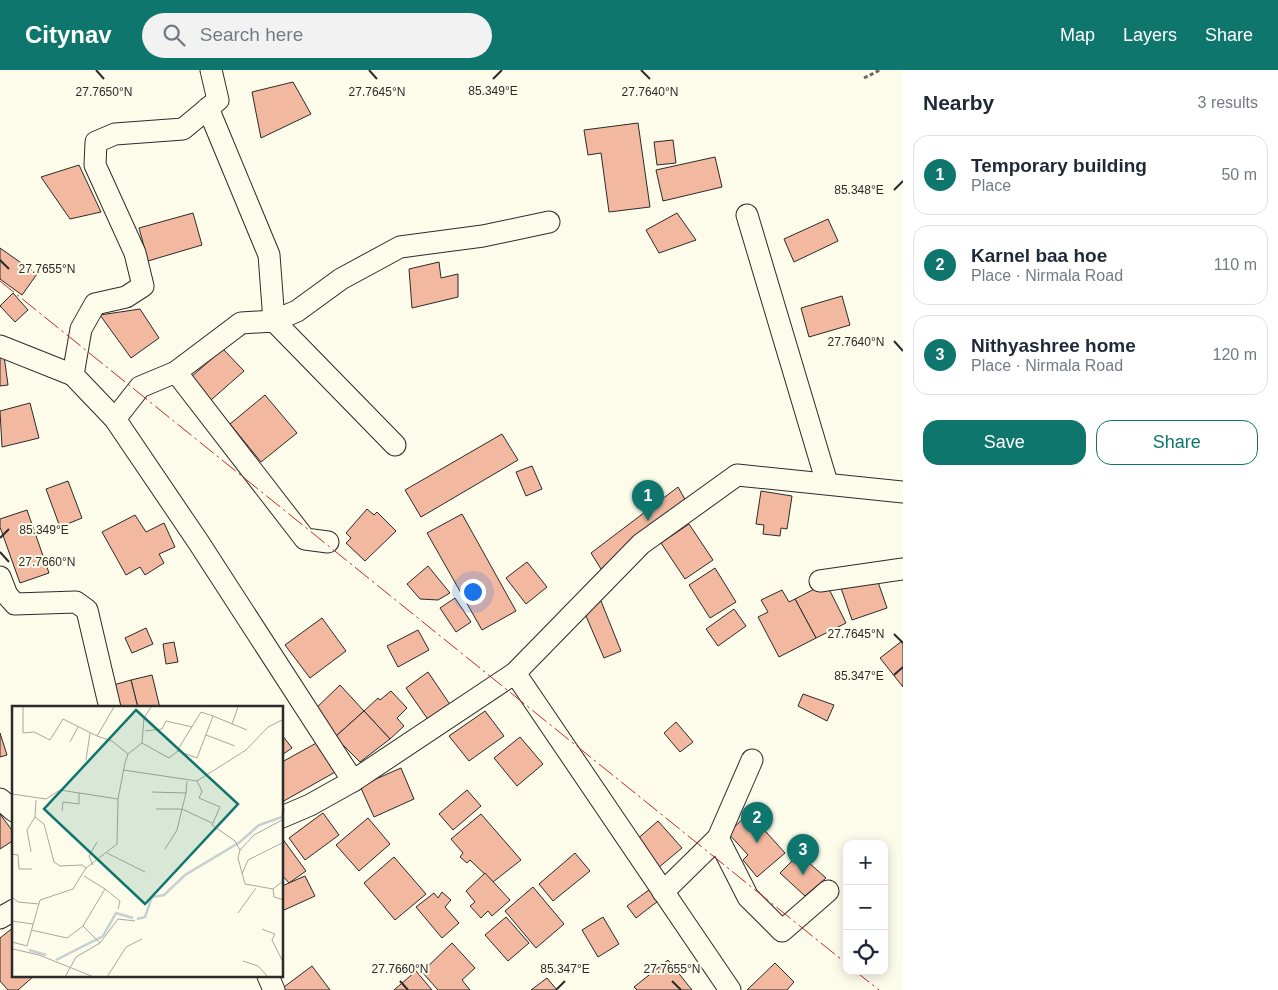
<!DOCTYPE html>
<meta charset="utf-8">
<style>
body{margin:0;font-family:Arial,sans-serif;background:#f2f2f3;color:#1f2937}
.controls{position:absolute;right:15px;bottom:15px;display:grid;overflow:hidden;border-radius:10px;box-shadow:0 2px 12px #0003}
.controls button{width:45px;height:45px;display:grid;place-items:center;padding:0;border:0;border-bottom:1px solid #e0e1e3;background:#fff;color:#1f2937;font:25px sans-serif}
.you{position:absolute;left:472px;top:521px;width:18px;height:18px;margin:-12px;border:4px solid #fff;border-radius:50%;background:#1a73e8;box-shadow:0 0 0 8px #1a73e833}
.badge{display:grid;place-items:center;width:32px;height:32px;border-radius:50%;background:#0f766e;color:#fff;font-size:16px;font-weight:700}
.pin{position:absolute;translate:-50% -41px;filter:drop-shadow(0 1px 2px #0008)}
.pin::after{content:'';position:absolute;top:26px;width:18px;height:15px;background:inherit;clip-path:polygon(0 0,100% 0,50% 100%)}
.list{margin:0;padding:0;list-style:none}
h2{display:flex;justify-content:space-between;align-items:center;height:65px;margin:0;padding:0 20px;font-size:21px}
h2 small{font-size:16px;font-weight:400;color:#747a83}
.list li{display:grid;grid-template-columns:32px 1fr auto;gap:15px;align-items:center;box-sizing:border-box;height:80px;margin:0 10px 10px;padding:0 10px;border:1px solid #e0e1e3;border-radius:15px}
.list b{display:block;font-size:19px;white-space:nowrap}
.list p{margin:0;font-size:16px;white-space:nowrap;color:#747a83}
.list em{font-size:16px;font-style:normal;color:#747a83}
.actions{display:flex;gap:10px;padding:15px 20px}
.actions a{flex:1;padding:11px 0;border:1px solid #0f766e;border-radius:15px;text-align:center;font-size:18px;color:#0f766e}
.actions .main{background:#0f766e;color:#fff}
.icon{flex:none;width:28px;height:28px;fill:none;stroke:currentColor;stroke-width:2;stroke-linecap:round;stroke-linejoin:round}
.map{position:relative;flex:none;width:903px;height:920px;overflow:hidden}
header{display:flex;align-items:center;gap:30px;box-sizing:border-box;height:70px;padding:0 25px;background:#0f766e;color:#fff}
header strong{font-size:24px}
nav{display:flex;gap:28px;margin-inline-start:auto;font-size:18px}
.search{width:350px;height:45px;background:#f2f2f3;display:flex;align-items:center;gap:12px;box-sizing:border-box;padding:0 18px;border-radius:28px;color:#747a83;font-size:19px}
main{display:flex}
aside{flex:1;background:#fff}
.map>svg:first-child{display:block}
.building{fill:#f2b8a0;stroke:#2b2b2b}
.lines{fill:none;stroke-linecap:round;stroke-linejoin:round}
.street-casing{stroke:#2b2b2b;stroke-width:23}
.path{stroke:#6a6964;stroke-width:3;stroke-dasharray:4 2.5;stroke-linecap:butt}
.street{stroke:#fdfbea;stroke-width:21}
.power{stroke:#c62828;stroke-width:1;stroke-dasharray:18 4 2.5 4;stroke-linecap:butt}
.ticks{fill:none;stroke:#2b2b2b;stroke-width:2}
.inset-river{fill:none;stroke:#c7d0d0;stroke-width:2.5}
.inset-road{fill:none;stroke:#a9a89e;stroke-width:1}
.view{fill:#0f766e;fill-opacity:0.15;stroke:#0f766e;stroke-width:2.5}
.inset-edge{fill:none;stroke:#2b2b2b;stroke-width:2.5}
.ticks-label{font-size:12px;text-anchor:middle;fill:#2b2b2b;stroke:#fdfbea;stroke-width:4;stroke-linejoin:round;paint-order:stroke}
</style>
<header>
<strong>Citynav</strong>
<div class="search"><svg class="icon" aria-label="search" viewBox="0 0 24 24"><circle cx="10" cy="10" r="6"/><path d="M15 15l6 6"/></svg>Search here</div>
<nav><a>Map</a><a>Layers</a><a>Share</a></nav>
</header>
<main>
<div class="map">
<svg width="903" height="920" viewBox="0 0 903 920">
<rect width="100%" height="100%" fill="#fdfbea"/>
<g class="building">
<polygon points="293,12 311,44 261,68 252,22"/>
<polygon points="638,53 650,137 609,142 601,83 588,85 584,60"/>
<polygon points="673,70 676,93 657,95 654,72"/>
<polygon points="715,87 722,117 663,131 656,100"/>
<polygon points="79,95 101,142 70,149 41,107"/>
<polygon points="193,143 202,175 148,191 139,158"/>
<polygon points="677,143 696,170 659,183 646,160"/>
<polygon points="828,149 838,171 794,192 784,169"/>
<polygon points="0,178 37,204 22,225 0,209"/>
<polygon points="439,192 441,208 458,204 458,227 412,238 409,199"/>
<polygon points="13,223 28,240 15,252 0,236"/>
<polygon points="842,226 850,255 809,267 801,238"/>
<polygon points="140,239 159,268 131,288 100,245"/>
<polygon points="223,279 244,301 211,330 191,307"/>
<polygon points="0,286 4,286 8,315 0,316"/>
<polygon points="265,325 297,363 261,392 230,354"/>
<polygon points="30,333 39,368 2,377 0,341"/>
<polygon points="502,364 518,390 421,447 405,420"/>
<polygon points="532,396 542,419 526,426 516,402"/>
<polygon points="68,411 82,448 60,457 46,419"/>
<polygon points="678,417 687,433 601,499 591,483"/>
<polygon points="761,421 792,426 787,459 781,458 780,466 763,464 764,455 756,454"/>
<polygon points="367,439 374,445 377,442 396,461 365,491 346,473 351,468 346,463"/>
<polygon points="27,440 49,503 20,513 0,457 0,449"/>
<polygon points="462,444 516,541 482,560 427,463"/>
<polygon points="135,445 146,462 164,453 175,477 159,484 164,493 145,505 140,497 126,505 102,462"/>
<polygon points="689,454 713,490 685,509 661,473"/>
<polygon points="527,492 547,517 526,534 506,508"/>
<polygon points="428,496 450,523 438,530 420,529 407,514"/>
<polygon points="715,498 736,532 710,548 689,515"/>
<polygon points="876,506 887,538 852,550 841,518"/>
<polygon points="826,513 846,553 816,568 795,529"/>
<polygon points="782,520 789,532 795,529 816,568 779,587 758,547 768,542 761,530"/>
<polygon points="455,528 471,552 456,562 440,538"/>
<polygon points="601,531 621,581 604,588 583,539"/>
<polygon points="734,539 746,556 718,576 706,559"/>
<polygon points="322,548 346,581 310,608 285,575"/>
<polygon points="146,558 153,574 132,583 125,568"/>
<polygon points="418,560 429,580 398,597 387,576"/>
<polygon points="902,571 903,573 903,617 880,588"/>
<polygon points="174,572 178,592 166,594 163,574"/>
<polygon points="428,602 451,636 429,651 406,618"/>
<polygon points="152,605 160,638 138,638 131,610"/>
<polygon points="131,610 138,638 116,638 110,616"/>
<polygon points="340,615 364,641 335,667 312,642"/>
<polygon points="391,621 407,638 397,648 404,656 390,669 364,641 378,628 380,630"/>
<polygon points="803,624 834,635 827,651 798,636"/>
<polygon points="364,641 390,669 360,692 335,667"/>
<polygon points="485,641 504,666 469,691 449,666"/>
<polygon points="676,652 693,672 680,682 664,663"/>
<polygon points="0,663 7,685 0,687"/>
<polygon points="282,665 292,678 282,685"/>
<polygon points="520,667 543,694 517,716 494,688"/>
<polygon points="320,671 337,701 282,732 282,692"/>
<polygon points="401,698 414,729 374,747 360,716"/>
<polygon points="467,720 481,736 453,760 439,744"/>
<polygon points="323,743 339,765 305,790 289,768"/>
<polygon points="749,743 785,783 757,807 743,790 748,785 728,763"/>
<polygon points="0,744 14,763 14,770 0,779"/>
<polygon points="481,744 521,790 493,812 470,790 467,793 460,787 463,783 451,769"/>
<polygon points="368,748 390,774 359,801 336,775"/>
<polygon points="658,751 682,778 658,798 635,771"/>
<polygon points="282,768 306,801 289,813 282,805"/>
<polygon points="575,783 590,801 553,831 539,814"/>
<polygon points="799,784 826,808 805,826 780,803"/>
<polygon points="394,787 426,824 395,850 364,813"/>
<polygon points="485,803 510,830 492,846 488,841 481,848 470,836 475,832 466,821"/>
<polygon points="305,806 315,826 282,841 282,816"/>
<polygon points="533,817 564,854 536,878 505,841"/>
<polygon points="653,817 662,828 636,848 627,836"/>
<polygon points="442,822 451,830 445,837 459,853 442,868 416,837 434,823 438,828"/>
<polygon points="506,847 529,873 508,891 485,865"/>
<polygon points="603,847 619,874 598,887 582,860"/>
<polygon points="14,857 14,906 34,906 18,920 8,920 0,911 0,868"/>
<polygon points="452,873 475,898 462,910 470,920 438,920 422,902"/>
<polygon points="668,890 692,920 637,920 634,917"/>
<polygon points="775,893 794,912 787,920 747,920"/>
<polygon points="312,896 330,920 280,920"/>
<polygon points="416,901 432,920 394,920"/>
<polygon points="547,908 557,920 531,920"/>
</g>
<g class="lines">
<defs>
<g id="street">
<polyline points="211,0 218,30 183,59 115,64 96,72 95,95 135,183 143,216 126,227 95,234 81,259 73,305 115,349 199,473 353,711"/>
<polyline points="208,38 269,185 274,251 297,241 341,209 400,177 483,166 549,152"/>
<polyline points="747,145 827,413"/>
<polyline points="0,276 73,305"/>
<polyline points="176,302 241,253 274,251 395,375"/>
<polyline points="115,349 140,317 176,302 305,469 328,472"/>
<polyline points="0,507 7,525 15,534 76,532 87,540 110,638"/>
<polyline points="820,511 903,499"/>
<polyline points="515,603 730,920"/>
<polyline points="0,729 14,741"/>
<polyline points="282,747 310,735 353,711 515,603 641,474 737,405 903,422"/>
<polyline points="718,768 752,690"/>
<polyline points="663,822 718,768 748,827 782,861 828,821"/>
<polyline points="0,848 14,840"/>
<polyline points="268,906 274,920"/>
</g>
</defs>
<use href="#street" class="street-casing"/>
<polyline class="path" points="864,8 880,0"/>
<use href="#street" class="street"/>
<g class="power">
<polyline points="0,211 847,894"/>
<polyline points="855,901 879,920"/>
</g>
</g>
<path class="ticks" d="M96,0L104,9M369,0L377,9M641,0L650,9M493,9L502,0M894,120L903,111M0,190L9,199M894,271L903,281M0,468L9,459M0,482L9,492M894,564L903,573M894,605L903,597M400,911L408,920M672,911L681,920M556,920L565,911"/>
<g transform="translate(12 636)">
<rect width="271" height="271" fill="#fdfbea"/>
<path class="inset-river" d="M125,213L133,211L140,191L152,189L173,169L228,136L247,119L270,111L272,102M17,244L34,249M44,254L91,230L104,207L121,212"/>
<path class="inset-road" d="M11,1V27L22,26L38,34L51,13L85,30M102,1L85,30L100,35L116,48M220,18L226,1M133,25L150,23L154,15L180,21M194,29L223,40M58,36L66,21M130,37L157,52L166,45L185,52L201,10L235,24M165,45L189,6L201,10M74,54L78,27M111,64L185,75L190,85L187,92L208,101L200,119L223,135L228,144L226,152L233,178L261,183L272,174M185,75L234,44L256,21L272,13M140,86L174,87L175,75M0,88L34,93L48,84L106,93M24,94L23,111L32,118L42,156L48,160L70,159L74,162M144,103H170L174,87M50,105L51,96L67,98V87M153,143L165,124L170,103L200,117M228,144L242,129L272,113M19,146L15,124L23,111M95,147L133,166M0,148L6,149L7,163H20M81,159L77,150L85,136M230,168L236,154L272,136M93,183L108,195L106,203M261,183L262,191L272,194M0,191L6,196L27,198M226,207L244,182M0,215L21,218M250,223L263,228L260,234L272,258M19,224L55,232L71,220M0,236L15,240L28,194L61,183L74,162L105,138L106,93L113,57L116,48L130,37L132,12L139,1M88,237L106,213L123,215M1,243L27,249L82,271M231,255L246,260L256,271M53,271L64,251L88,237L71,220L93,183L72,170M95,271L114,241L130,233"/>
<path class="view" d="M124,4L226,98L133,198L32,103Z"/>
<rect width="271" height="271" class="inset-edge"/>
</g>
<g class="ticks-label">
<text x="493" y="25">85.349°E</text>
<text x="104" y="26">27.7650°N</text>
<text x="377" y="26">27.7645°N</text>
<text x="650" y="26">27.7640°N</text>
<text x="859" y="124">85.348°E</text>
<text x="47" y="203">27.7655°N</text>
<text x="856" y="276">27.7640°N</text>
<text x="44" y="464">85.349°E</text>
<text x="47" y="496">27.7660°N</text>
<text x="856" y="568">27.7645°N</text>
<text x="859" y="610">85.347°E</text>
<text x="400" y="903">27.7660°N</text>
<text x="672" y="903">27.7655°N</text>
<text x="565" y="903">85.347°E</text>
</g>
</svg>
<div class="controls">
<button>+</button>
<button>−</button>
<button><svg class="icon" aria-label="locate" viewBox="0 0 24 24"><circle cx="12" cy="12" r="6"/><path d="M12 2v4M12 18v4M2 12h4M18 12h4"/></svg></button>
</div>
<div class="you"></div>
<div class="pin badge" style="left:648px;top:451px">1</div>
<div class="pin badge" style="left:757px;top:773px">2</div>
<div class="pin badge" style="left:803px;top:805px">3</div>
</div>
<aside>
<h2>Nearby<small>3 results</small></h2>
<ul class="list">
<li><span class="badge">1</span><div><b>Temporary building</b><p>Place</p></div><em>50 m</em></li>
<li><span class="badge">2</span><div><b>Karnel baa hoe</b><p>Place · Nirmala Road</p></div><em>110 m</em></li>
<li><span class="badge">3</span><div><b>Nithyashree home</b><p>Place · Nirmala Road</p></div><em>120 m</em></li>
</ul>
<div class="actions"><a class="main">Save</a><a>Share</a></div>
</aside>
</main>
